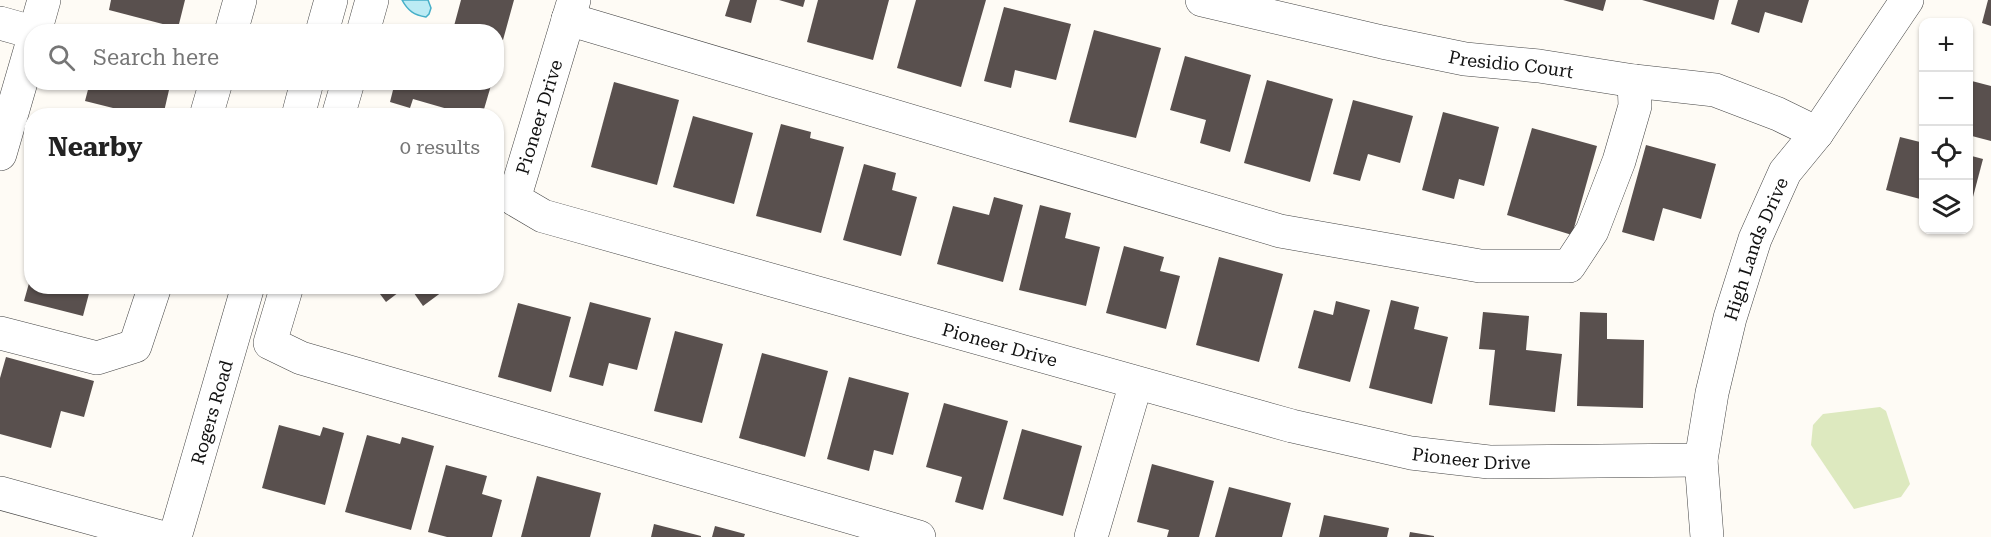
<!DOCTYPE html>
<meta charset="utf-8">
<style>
body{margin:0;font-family:"Roboto Serif",serif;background:#f2f2f2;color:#222}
.controls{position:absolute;right:18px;top:18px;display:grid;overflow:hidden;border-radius:12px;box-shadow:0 2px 4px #0004}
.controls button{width:54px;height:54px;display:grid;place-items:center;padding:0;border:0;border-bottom:2px solid #e0e0e0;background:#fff;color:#222;font:30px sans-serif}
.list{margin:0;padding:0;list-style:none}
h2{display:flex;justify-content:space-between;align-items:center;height:78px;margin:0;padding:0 24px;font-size:26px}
h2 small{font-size:20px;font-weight:400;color:#767676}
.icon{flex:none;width:33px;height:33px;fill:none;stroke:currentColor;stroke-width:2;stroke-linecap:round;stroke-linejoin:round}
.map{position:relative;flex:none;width:1991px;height:537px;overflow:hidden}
.search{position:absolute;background:#fff;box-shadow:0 2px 4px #0004;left:24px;top:24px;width:480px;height:66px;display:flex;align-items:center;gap:15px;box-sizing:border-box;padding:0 21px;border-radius:24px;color:#767676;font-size:22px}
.panel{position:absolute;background:#fff;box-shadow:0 2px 4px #0004;left:24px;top:108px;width:480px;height:186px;border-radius:24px}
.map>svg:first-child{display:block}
.green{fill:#dde9bf}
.water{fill:#bcebf4;stroke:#46afc8;stroke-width:1.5}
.building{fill:#59504e}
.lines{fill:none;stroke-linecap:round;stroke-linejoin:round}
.minor-casing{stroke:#444;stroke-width:34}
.minor{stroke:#fff;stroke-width:33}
.labels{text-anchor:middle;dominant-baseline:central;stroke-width:6;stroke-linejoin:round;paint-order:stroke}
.street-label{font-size:18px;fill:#111;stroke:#fff}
</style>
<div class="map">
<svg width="1991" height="537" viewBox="0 0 1991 537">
<rect width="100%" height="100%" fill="#fefbf5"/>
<polygon class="green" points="1880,407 1886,411 1910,484 1901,497 1854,509 1811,445 1813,425 1823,414"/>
<path class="water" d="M402,0H428L431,8L429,14L426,17C414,15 408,11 402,0Z"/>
<g class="building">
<polygon points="111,0 185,0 178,28 109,10"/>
<polygon points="461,0 514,0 503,40 496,38 496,32 472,32 454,26"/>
<polygon points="730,0 757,0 751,23 725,16"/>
<polygon points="779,0 805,0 803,7"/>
<polygon points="818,0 889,0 873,60 807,42"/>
<polygon points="916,0 986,0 961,87 897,68"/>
<polygon points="1563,0 1606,0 1603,11"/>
<polygon points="1642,0 1719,0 1714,20"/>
<polygon points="1738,0 1809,0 1802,23 1765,12 1759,33 1731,24"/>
<polygon points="1988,0 1991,0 1991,26 1982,23"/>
<polygon points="1004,7 1071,24 1056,80 1015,70 1011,88 984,81"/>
<polygon points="1094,30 1161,48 1136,138 1069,122"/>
<polygon points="1185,56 1251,75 1230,152 1200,143 1206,120 1170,110"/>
<polygon points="1267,80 1333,99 1310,182 1244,163"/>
<polygon points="1968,80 1991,86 1991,141 1968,135"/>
<polygon points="90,82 144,82 169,90 163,116 133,116 133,113 85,101"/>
<polygon points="395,82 492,82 482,116 472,116 413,99 410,108 390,102"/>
<polygon points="614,82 679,100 657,185 591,167"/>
<polygon points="1353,100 1413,116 1400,163 1368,154 1360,181 1333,174"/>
<polygon points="1443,112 1499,127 1484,186 1459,179 1454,199 1422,190"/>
<polygon points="693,116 753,133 734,204 673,187"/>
<polygon points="781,124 811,132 810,138 844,147 821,233 756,216"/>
<polygon points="1532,128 1597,146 1572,235 1507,215"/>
<polygon points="1900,137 1924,143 1924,200 1886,190"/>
<polygon points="1646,145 1716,164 1701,219 1663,208 1654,241 1622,232"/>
<polygon points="1968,155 1983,159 1969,212 1968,212"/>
<polygon points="864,164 896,173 892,190 917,197 901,256 843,240"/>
<polygon points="994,197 1023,205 1003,282 937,264 953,206 989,215"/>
<polygon points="1040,205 1071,213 1065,238 1100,247 1086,306 1019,290"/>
<polygon points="1124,246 1164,257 1160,271 1180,276 1166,329 1106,313"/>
<polygon points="1219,257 1283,274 1259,362 1196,345"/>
<polygon points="31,276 32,286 91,286 83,316 24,301"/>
<polygon points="374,286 407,286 386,302"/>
<polygon points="409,286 450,286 423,306"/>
<polygon points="1391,300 1419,307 1414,329 1448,337 1432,404 1369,388"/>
<polygon points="1336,301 1370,310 1350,382 1298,368 1314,310 1333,315"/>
<polygon points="590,302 651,318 637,370 609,363 603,386 569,377"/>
<polygon points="518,303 571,317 551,392 498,377"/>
<polygon points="1483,312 1529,316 1526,350 1562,354 1555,412 1489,405 1495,350 1479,349"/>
<polygon points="1580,312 1607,313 1607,339 1644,340 1643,408 1577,406"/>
<polygon points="675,331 723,344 702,423 654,411"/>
<polygon points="762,353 828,371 805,457 739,438"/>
<polygon points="6,357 94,381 84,417 61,411 51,448 0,434 0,378"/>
<polygon points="849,377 909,393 893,455 874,450 869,471 827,459"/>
<polygon points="944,403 1008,421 983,510 955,502 962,477 926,467"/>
<polygon points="279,425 320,436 323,427 344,433 325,505 262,488"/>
<polygon points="1022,429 1082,446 1063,516 1003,499"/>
<polygon points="367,435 400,444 402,437 434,446 411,530 345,512"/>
<polygon points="1152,464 1214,481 1199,537 1167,537 1169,530 1137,522"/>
<polygon points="446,465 487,476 482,494 502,500 492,537 447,537 428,532"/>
<polygon points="537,476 601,493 590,537 521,537"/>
<polygon points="1229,487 1291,503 1282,537 1215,537"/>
<polygon points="1324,515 1389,528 1387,537 1319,537"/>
<polygon points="654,524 701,536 701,537 651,537"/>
<polygon points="715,526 745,534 744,537 712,537"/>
<polygon points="1410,532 1434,536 1434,537 1409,537"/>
</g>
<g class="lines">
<defs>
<g id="minor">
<path id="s1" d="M574,0L514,199L543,216L1292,426L1411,453L1489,462L1701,460"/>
<path id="s2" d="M1202,0L1382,42L1465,59L1539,66L1634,81L1715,90L1778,114L1817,133"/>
<polyline points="568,19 1280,231 1480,266 1569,266 1592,231 1619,161 1635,106 1634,81"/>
<polyline points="0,23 32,32"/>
<polyline points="35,32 44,0"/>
<polyline points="231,32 240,0"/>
<polyline points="322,32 331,0"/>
<polyline points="363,32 372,0"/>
<polyline points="206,116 216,82"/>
<polyline points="298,116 307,82"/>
<polyline points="338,116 348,82"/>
<polyline points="0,154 32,44"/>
<polyline points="287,286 270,343 301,358 919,537"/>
<polyline points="0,333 97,358 135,346 155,286"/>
<polyline points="0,493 160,537"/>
<path id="s3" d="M175,537L248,286"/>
<polyline points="1091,537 1136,383"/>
<path id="s4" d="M1707,537L1701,460L1712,393L1730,318L1755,239L1785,172L1817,133L1907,0"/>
</g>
</defs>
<use href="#minor" class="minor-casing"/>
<use href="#minor" class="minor"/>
</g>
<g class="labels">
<g class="street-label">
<text stroke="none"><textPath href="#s2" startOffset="316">Presidio Court</textPath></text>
<text transform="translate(539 117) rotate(-73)">Pioneer Drive</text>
<text stroke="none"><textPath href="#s4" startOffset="296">High Lands Drive</textPath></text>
<text stroke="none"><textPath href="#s1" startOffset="716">Pioneer Drive</textPath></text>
<text stroke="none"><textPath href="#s3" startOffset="130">Rogers Road</textPath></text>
<text stroke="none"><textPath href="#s1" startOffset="1202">Pioneer Drive</textPath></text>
</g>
</g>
</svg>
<div class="controls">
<button>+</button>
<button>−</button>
<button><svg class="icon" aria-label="locate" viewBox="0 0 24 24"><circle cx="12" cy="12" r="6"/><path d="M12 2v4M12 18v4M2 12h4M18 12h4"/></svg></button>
<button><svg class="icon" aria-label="layers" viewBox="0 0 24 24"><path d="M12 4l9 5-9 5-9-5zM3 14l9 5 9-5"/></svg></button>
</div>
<div class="search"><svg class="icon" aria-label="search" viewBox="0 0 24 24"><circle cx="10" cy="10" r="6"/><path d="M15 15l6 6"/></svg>Search here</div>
<section class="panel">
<h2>Nearby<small>0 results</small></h2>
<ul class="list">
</ul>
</section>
</div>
